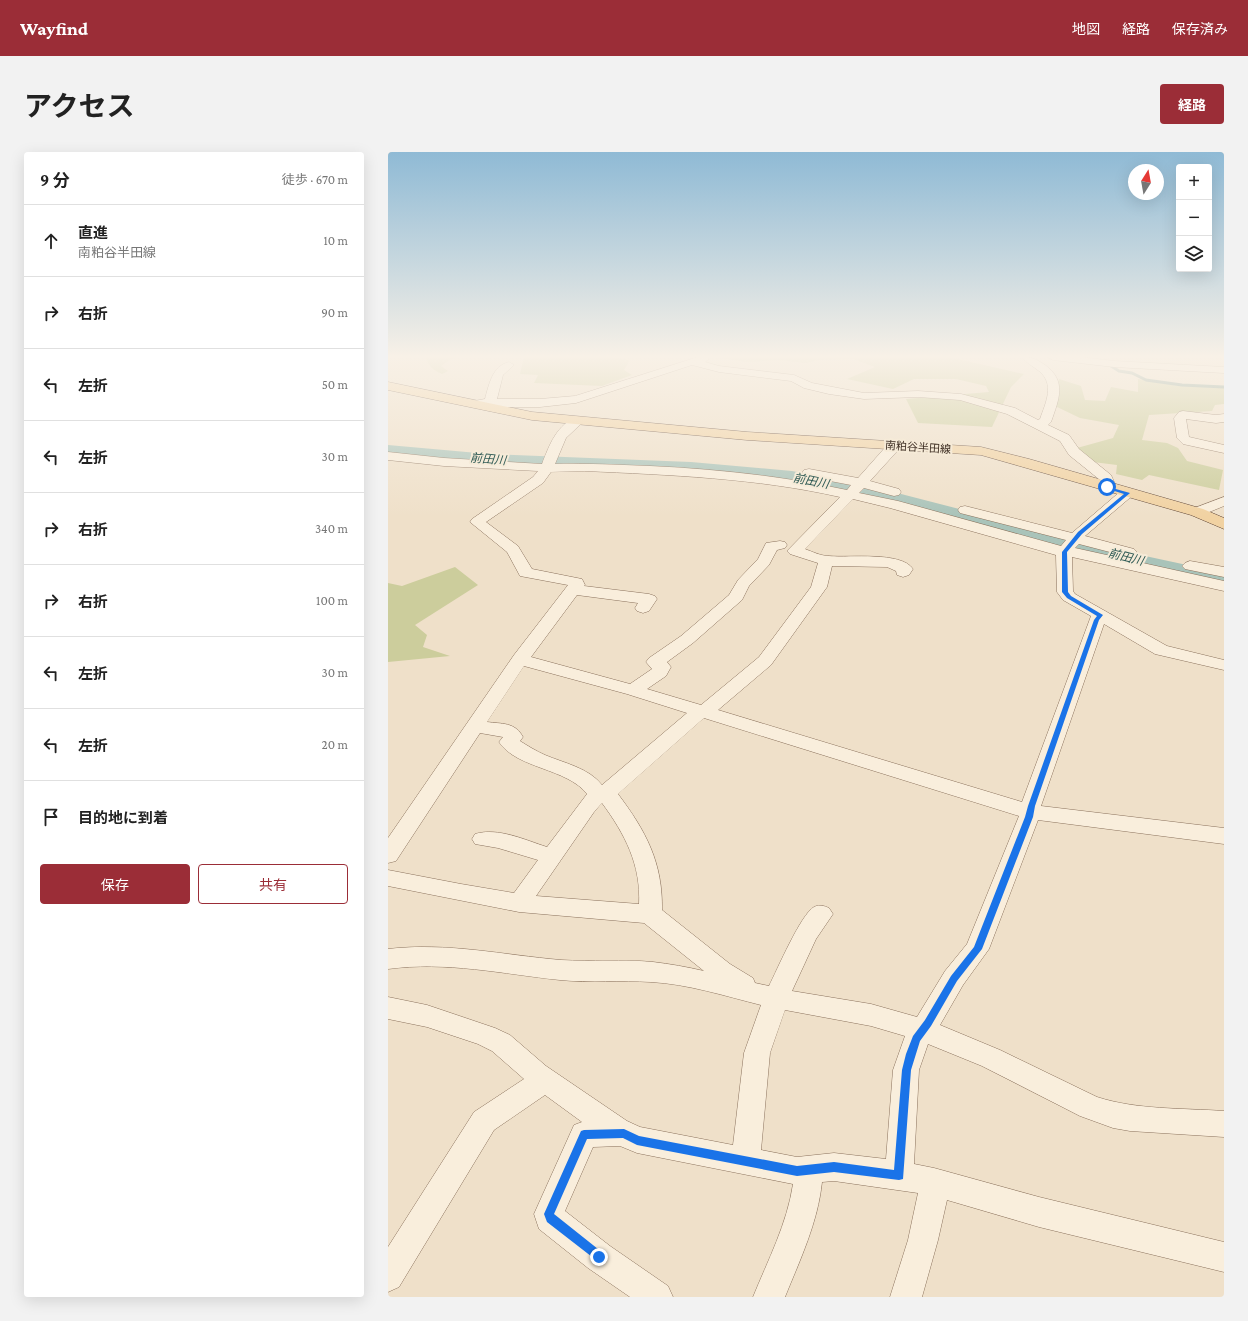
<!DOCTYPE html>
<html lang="ja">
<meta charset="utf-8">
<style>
body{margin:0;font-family:"Crimson Pro","Noto Sans JP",serif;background:#f2f2f2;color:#222}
.controls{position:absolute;right:12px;top:12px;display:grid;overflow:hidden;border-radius:4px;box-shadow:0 4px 16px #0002}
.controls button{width:36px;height:36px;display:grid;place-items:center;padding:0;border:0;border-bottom:1px solid #e0e0e0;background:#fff;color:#222;font:20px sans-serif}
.compass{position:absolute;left:740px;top:12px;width:36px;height:36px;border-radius:50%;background:#fff;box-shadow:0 4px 16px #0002;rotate:11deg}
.stop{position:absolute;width:12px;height:12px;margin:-9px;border:3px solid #1a73e8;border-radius:50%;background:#fff}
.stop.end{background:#1a73e8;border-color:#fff;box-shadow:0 1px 4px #0008}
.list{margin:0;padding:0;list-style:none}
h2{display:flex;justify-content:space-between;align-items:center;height:52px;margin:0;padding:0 16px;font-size:17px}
h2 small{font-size:13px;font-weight:400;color:#767676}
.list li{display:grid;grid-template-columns:26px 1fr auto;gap:12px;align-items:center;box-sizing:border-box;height:72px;padding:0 16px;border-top:1px solid #e0e0e0}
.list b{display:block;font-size:15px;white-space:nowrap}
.list p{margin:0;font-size:13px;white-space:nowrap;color:#767676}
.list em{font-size:13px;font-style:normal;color:#767676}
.actions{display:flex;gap:8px;padding:12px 16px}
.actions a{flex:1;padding:9px 0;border:1px solid #9b2d37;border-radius:4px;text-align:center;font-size:14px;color:#9b2d37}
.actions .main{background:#9b2d37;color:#fff}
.icon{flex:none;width:22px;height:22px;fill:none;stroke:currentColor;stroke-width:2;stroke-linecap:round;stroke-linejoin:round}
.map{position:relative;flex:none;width:836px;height:1145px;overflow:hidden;border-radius:4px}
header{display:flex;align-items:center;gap:24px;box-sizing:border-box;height:56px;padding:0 20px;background:#9b2d37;color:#fff}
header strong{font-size:19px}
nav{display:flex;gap:22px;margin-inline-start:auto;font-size:14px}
.intro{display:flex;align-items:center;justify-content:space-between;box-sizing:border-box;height:96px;padding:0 24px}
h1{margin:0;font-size:28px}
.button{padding:10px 18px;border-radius:4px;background:#9b2d37;color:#fff;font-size:14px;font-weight:700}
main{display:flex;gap:24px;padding:0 24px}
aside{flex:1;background:#fff;border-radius:4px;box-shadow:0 4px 16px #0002}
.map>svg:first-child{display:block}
.green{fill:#cccd9c}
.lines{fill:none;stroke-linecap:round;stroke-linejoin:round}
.stream{stroke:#709286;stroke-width:3}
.river{fill:#a9c3b9;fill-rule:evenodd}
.minor-casing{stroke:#8b725d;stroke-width:1}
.major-casing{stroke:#5a4031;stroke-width:1}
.minor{fill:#f9eedc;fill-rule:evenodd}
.major{fill:#f1d2a2;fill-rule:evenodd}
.route{fill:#1a73e8}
.labels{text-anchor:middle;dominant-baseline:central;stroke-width:4;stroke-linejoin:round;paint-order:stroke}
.far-street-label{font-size:11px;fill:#3c2c21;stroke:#f6ebd8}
.far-water-label{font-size:12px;font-style:italic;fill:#305b55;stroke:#f6ebd8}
</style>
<header>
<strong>Wayfind</strong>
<nav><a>地図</a><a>経路</a><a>保存済み</a></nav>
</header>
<div class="intro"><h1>アクセス</h1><a class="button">経路</a></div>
<main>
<aside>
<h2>9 分<small>徒歩 · 670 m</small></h2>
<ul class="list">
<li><svg class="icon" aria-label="ahead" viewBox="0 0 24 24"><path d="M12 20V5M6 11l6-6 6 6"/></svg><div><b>直進</b><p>南粕谷半田線</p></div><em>10 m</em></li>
<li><svg class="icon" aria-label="right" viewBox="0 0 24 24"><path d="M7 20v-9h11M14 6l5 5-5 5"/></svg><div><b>右折</b></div><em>90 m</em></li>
<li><svg class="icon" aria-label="left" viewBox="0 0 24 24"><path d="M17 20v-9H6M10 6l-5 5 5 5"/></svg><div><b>左折</b></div><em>50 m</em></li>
<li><svg class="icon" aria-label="left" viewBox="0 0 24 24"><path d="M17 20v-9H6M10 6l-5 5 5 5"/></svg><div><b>左折</b></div><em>30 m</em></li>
<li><svg class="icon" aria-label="right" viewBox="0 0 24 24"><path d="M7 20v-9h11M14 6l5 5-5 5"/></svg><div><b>右折</b></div><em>340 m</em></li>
<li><svg class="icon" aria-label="right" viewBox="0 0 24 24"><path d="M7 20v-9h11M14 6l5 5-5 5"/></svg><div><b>右折</b></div><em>100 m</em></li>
<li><svg class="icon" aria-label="left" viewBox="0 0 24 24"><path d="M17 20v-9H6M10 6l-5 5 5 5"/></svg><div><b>左折</b></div><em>30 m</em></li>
<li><svg class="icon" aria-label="left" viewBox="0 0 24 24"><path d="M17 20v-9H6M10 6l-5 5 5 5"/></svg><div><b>左折</b></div><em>20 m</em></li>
<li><svg class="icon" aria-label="arrive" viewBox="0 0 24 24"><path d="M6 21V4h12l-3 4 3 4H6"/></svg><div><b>目的地に到着</b></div></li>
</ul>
<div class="actions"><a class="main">保存</a><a>共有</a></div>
</aside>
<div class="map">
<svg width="836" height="1145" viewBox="0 0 836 1145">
<rect width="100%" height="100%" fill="#efe0c9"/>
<g class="green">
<path d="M38,205H70L63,207L53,214L60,219L54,222C45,218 41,215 38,205Z"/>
<polygon points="136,205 220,205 242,208 236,218 244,223 214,234 146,231 150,223 132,222"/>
<polygon points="336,205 561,205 636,222 623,235 604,275 530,271 518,247 601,240 598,234 568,227 526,227 505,237 459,227 487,215 465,207 430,208 418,211 390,208 359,210 332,206"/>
<polygon points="671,227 693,234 697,248 717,249 723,235 750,240 750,227 791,234 836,236 836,252 827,253 824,259 761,263 754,288 779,291 790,296 799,309 835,318 831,338 761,323 754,328 728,322 729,313 705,310 689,296 725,286 731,273 692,266 667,254"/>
<polygon points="67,415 90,433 27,473 39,483 35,495 62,504 0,510 0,431 14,434"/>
</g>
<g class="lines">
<polyline class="stream" points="723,214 731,219 744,221 758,228 794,233 836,235"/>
<path class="river" d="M0,293L101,302L303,310L404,319L486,335L734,399L836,421V433C763,419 692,401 620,382C549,362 478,341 404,331C321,319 237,318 153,315C102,313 51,309 0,303Z"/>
<defs>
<g id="minor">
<path d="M310,205H320L321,207L317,210L331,214L406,223L424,231L476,241L530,239L573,242L627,256L650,268L652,267C658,250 667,232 651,219C645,214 638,211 634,205C644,205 648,207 657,213C679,229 671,247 663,270L660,273L681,283L691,297L723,323L728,334C724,339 720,339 714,338L712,335L714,333L712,328L681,303L672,289L619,262L572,248L530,245L476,247L441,242L416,236L403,229L331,220L304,213L188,251L152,255H86L84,252L86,249L97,247C101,233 104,214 121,210L126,213L115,223L109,247H152L187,244Z"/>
<polygon points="660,205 693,205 726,209 836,215 836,221 726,215 665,208"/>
<polygon points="795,259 828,263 836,262 836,270 828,271 798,267 801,285 836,293 836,301 795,292 789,286 786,266 791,260"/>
<path d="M190,265L194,266L196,269L178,286L167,312C199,311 230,313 262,314C328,317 394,324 459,338L463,333L416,324L414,321L416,318L421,317L470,326L502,290H512L513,293L512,296L482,329L511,337L513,340L511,343L506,344L476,336L471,341L510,349L673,394L678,388L572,361L570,358L572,355L577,354L684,381L734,338L739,337L744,338L746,341L744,344L697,384L746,397L749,400L746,403L741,405L691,392L687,396L836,429V439L684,405L685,439L687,442L779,494L836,508V518L767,502L716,472L653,654L836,676V692L650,668L601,797L575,833L552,873L612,898L709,945C749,958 794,956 836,959V985L742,979L725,976L692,964L594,914L540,892L531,918L526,1012L546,1016L651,1045L836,1090V1120L651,1075L559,1048L550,1088L534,1145H502L520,1088L530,1041L446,1029L434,1030C430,1070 412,1108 397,1145H365C380,1108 399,1072 405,1032L249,1001L232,994L205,995L177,1059L222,1094L280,1134L285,1145H242L200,1116L151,1077L146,1062L186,973L194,970L157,943L106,978L11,1135L0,1140V1095L86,960L136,927L104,899L90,892L39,875L0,867V845L39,853L107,876L122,883L158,914L239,969L252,975L345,993L356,901L373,853C337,844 300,832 263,830C233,828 202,831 172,828C115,822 58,809 0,817V797C59,790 115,803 173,808C204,810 234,807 265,810C282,812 299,815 316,819L256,771L131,760L0,734V718L73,732L126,741L150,708L110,696L87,692L84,687L87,682C110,675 137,688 159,695L199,642C179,616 129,617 111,590L115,585L92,581L8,709L0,711V686L126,503L180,433L132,424L119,400L82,370L84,367L145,325L150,319L56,314L0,308V300L56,306L154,312C161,294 169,271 190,265ZM197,319C282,323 368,326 452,345L399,399L402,402L430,411L423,435L371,505L313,553L259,537L278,524L283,515L279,510L305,491L354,448L361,434L381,413L389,398L397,396L399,393L397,390L392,389L378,391L370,407L350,428L341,443L293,484L261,506L258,510L264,517L242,532L143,505L189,443L250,451L247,456L249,459L255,461L261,459L269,447L267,444L261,442L196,434L197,433L194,427L144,417L130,394L98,370L155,331L163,320ZM465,347L502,356L668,403L669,440L675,448L703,464L634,650L330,558L383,513L439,435L444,414L499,415L508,419L509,423L515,425L521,423L525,417C513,399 461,406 441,404C433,404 425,400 417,397ZM136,514L239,542L299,561L214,633C201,616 176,611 157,603C148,599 140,594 132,589L135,585C127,570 114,572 99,570ZM316,566L631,664L579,792L557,819L529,865L483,852L404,839L428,787L445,762L441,756C436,754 432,752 426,755C413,762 389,818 381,834L367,831L365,826L342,812L274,758C275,711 258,679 230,642ZM214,651C237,682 253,713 251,752L148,744L206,660ZM397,858L483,874L517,884L505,918L498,1007L446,1001L409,1005L373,998L382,901Z"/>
<polygon points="836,345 836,354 814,363 809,364 804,363 802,360 804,357"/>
<polygon points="802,409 836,415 836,425 797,417 794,414 797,411"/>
</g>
<polygon id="major" points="0,230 144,260 359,280 593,295 641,307 815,357 836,366 836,377 803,363 593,303 359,288 144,268 0,238"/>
</defs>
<use href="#minor" class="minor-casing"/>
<use href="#major" class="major-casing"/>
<use href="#minor" class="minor"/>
<use href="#major" class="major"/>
</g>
<linearGradient id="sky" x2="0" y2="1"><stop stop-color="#8fbad5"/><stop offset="0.56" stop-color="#f8f1e7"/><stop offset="1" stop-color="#f8f1e7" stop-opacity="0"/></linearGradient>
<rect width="836" height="365" fill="url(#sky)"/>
<polygon class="route" points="717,334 742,341 694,382 679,400 680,440 683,444 715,463 711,468 647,654 645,665 594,797 569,829 543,874 532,889 523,918 515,1027 511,1028 446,1020 409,1024 249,993 235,986 199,987 166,1062 215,1101 217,1105 215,1108 211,1110 208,1108 159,1070 156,1062 193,979 196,978 236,977 251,984 409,1014 446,1010 506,1018 514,918 518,902 525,884 537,868 563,824 586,795 637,665 640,654 706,468 709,464 679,446 674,440 674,400 690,380 736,342 717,336"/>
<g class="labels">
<g class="far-street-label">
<text transform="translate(530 295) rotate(4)">南粕谷半田線</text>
</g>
<g class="far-water-label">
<text transform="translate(100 307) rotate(5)">前田川</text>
<text transform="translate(423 329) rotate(11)">前田川</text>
<text transform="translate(738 405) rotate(14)">前田川</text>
</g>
</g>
</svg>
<div class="controls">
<button>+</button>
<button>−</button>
<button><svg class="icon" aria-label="layers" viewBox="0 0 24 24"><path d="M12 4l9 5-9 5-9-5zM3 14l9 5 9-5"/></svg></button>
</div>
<svg class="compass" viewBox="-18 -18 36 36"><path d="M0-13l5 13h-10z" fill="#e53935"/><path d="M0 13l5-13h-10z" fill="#767676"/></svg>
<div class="stop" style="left:719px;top:335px"></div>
<div class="stop end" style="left:211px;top:1105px"></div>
</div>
</main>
